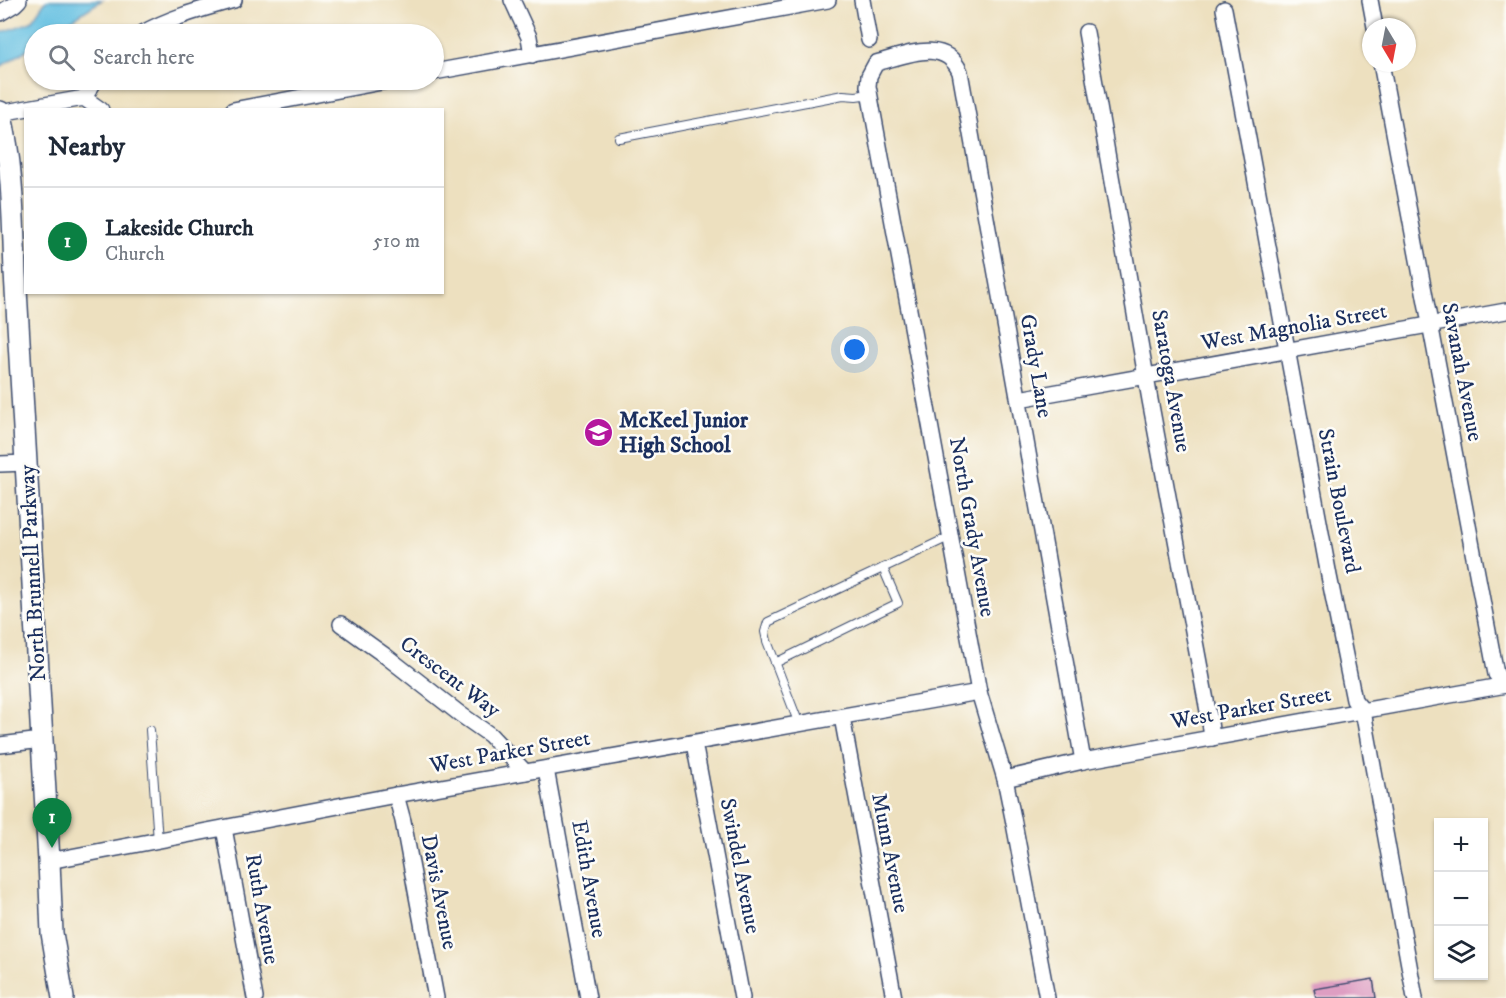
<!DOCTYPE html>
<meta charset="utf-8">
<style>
body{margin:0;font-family:"IM FELL DW Pica",serif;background:#f2f2f3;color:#1f2937}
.controls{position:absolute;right:18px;bottom:18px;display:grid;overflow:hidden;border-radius:0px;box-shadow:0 2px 4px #0004}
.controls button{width:54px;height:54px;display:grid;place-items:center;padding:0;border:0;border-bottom:2px solid #e0e1e3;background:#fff;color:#1f2937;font:30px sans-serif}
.compass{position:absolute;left:1362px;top:18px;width:54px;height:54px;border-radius:50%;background:#fff;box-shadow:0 2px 4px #0004;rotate:170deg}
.you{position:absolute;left:855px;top:350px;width:21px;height:21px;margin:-15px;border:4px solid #fff;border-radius:50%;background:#1a73e8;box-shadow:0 0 0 9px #1a73e833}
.badge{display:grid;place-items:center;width:39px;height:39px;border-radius:50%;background:#0b8043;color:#fff;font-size:20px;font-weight:700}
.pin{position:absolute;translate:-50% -50px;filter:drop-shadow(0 2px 3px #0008)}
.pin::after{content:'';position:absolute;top:32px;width:21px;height:18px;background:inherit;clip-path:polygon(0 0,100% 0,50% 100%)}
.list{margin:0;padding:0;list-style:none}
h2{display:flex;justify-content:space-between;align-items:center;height:78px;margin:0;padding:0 24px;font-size:26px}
h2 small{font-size:20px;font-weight:400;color:#747a83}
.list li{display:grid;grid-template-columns:39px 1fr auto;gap:18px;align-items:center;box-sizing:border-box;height:108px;padding:0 24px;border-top:2px solid #e0e1e3}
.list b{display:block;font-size:22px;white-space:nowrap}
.list p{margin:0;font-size:20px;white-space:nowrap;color:#747a83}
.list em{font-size:20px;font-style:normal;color:#747a83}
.icon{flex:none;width:33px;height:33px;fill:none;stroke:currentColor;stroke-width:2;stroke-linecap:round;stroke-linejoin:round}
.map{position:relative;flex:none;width:1506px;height:998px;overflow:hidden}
.search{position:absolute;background:#fff;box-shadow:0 2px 4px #0004;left:24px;top:24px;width:420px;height:66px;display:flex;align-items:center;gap:15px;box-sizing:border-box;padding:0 21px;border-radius:33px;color:#747a83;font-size:22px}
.panel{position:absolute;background:#fff;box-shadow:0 2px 4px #0004;left:24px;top:108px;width:420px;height:186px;border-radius:0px}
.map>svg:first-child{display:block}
.water{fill:#63bfe1;stroke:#3f77a0;stroke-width:1.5}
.building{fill:#de9ec2}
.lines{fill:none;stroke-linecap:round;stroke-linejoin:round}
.lane-casing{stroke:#3a4a6d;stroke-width:10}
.street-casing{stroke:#3a4a6d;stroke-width:18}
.secondary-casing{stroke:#3a4a6d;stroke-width:24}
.lane{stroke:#fff;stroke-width:8}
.street{stroke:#fff;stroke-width:15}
.secondary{stroke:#fff;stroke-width:21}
.labels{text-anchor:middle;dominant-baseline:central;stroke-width:5;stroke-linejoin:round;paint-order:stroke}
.street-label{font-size:22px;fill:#1b2f5e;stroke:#fdfcf7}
.poi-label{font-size:22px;font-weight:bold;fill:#1b2f5e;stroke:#fdfcf7;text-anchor:start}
</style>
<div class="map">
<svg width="1506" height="998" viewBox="0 0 1506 998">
<rect width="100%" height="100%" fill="#fdfcf7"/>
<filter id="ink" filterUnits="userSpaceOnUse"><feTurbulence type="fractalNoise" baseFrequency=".0167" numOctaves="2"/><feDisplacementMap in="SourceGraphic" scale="12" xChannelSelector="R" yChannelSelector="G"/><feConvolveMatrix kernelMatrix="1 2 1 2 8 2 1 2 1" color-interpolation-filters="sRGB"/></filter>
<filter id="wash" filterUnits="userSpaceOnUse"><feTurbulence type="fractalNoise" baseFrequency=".008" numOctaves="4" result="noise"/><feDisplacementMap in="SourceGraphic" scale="24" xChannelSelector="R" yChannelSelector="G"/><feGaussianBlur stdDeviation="1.35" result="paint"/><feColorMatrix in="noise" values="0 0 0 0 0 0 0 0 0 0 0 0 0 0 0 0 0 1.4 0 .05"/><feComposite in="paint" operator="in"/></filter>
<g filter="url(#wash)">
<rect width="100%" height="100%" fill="#ede0bf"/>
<polygon class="water" points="46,0 102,0 50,34 34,34 34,45 0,67 0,33 31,22"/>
<g id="blocks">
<polygon class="building" points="1373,979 1376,998 1316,998 1314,989"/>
</g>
</g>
<g filter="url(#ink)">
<use href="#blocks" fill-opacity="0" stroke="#3a4a6d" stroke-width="1.5"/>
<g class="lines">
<defs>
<g id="lane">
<polyline points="619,138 843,95 856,96 870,94"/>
<polyline points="775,663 898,603 883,568"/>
<polyline points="799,724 767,641 765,632 768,622 951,536"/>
<polyline points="150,730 158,841"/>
</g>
<g id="street">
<polyline points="512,0 529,37 532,55"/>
<polyline points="862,0 869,40"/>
<polyline points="1370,0 1375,27"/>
<polyline points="1224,9 1329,576 1354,700 1363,711 1415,998"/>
<polyline points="0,13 15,4 19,0"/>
<polyline points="1086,32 1150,400 1210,722 1212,738"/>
<path d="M141,34C169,18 202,9 234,0"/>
<polyline points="1381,63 1496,674 1506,685"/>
<polyline points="434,72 828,0"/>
<polyline points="84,98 95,80"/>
<polyline points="233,110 392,80"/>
<polyline points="0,113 84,98 101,110"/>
<polyline points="1019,399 1506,311"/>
<polyline points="0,464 26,463"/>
<polyline points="341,624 387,657 460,714 490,735 525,772"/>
<polyline points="842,717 894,998"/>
<polyline points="694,743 742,998"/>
<polyline points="0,745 42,740"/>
<polyline points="546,769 588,998"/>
<polyline points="1005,779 1083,761 1506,685"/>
<polyline points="396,795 403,821 436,998"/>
<polyline points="224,828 255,998"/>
<polyline points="49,861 396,795 979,692"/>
<path d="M1047,998L1013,818L1005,779L979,692L868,86L869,76L876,63C904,56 945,36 960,72L1083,761"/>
</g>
<path id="secondary" d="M0,112C13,165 13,218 15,272L49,861L52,933L63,998"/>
</defs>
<use href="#lane" class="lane-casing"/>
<use href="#street" class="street-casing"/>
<use href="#secondary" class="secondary-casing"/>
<use href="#lane" class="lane"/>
<use href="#street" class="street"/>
<use href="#secondary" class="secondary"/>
</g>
</g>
<defs>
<symbol id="school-disc" viewBox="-11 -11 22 22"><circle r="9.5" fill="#b5179e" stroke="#fdfcf7"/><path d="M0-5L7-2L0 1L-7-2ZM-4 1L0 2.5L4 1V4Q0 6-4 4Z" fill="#fff"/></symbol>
</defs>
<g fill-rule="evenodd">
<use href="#school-disc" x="582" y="416" width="33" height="33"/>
</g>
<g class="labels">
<g class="street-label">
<text transform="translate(1294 327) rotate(-10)">West Magnolia Street</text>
<text transform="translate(1036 366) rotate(80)">Grady Lane</text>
<text transform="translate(1462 372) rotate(79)">Savanah Avenue</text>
<text transform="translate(1171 381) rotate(80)">Saratoga Avenue</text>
<text transform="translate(1339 501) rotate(79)">Strain Boulevard</text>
<text transform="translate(972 527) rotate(80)">North Grady Avenue</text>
<text transform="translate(33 573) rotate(-93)">North Brunnell Parkway</text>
<text transform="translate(450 677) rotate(37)">Crescent Way</text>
<text transform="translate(1251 708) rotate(-10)">West Parker Street</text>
<text transform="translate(510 752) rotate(-10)">West Parker Street</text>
<text transform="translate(890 853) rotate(79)">Munn Avenue</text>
<text transform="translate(740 866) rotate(79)">Swindel Avenue</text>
<text transform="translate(589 879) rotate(80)">Edith Avenue</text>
<text transform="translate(439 892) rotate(79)">Davis Avenue</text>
<text transform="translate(262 909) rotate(80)">Ruth Avenue</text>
</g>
<g class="poi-label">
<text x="619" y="420">McKeel Junior<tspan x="619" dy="25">High School</tspan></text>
</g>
</g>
</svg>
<div class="controls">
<button>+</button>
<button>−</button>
<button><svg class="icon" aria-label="layers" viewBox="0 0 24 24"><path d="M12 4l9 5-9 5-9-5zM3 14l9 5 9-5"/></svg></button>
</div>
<svg class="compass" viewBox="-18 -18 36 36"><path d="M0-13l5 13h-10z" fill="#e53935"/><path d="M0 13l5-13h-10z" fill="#747a83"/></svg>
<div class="you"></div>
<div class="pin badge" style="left:52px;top:848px">1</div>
<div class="search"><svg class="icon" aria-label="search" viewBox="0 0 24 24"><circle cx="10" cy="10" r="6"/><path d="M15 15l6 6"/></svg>Search here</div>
<section class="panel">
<h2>Nearby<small></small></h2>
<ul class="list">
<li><span class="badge">1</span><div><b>Lakeside Church</b><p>Church</p></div><em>510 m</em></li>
</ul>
</section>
</div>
